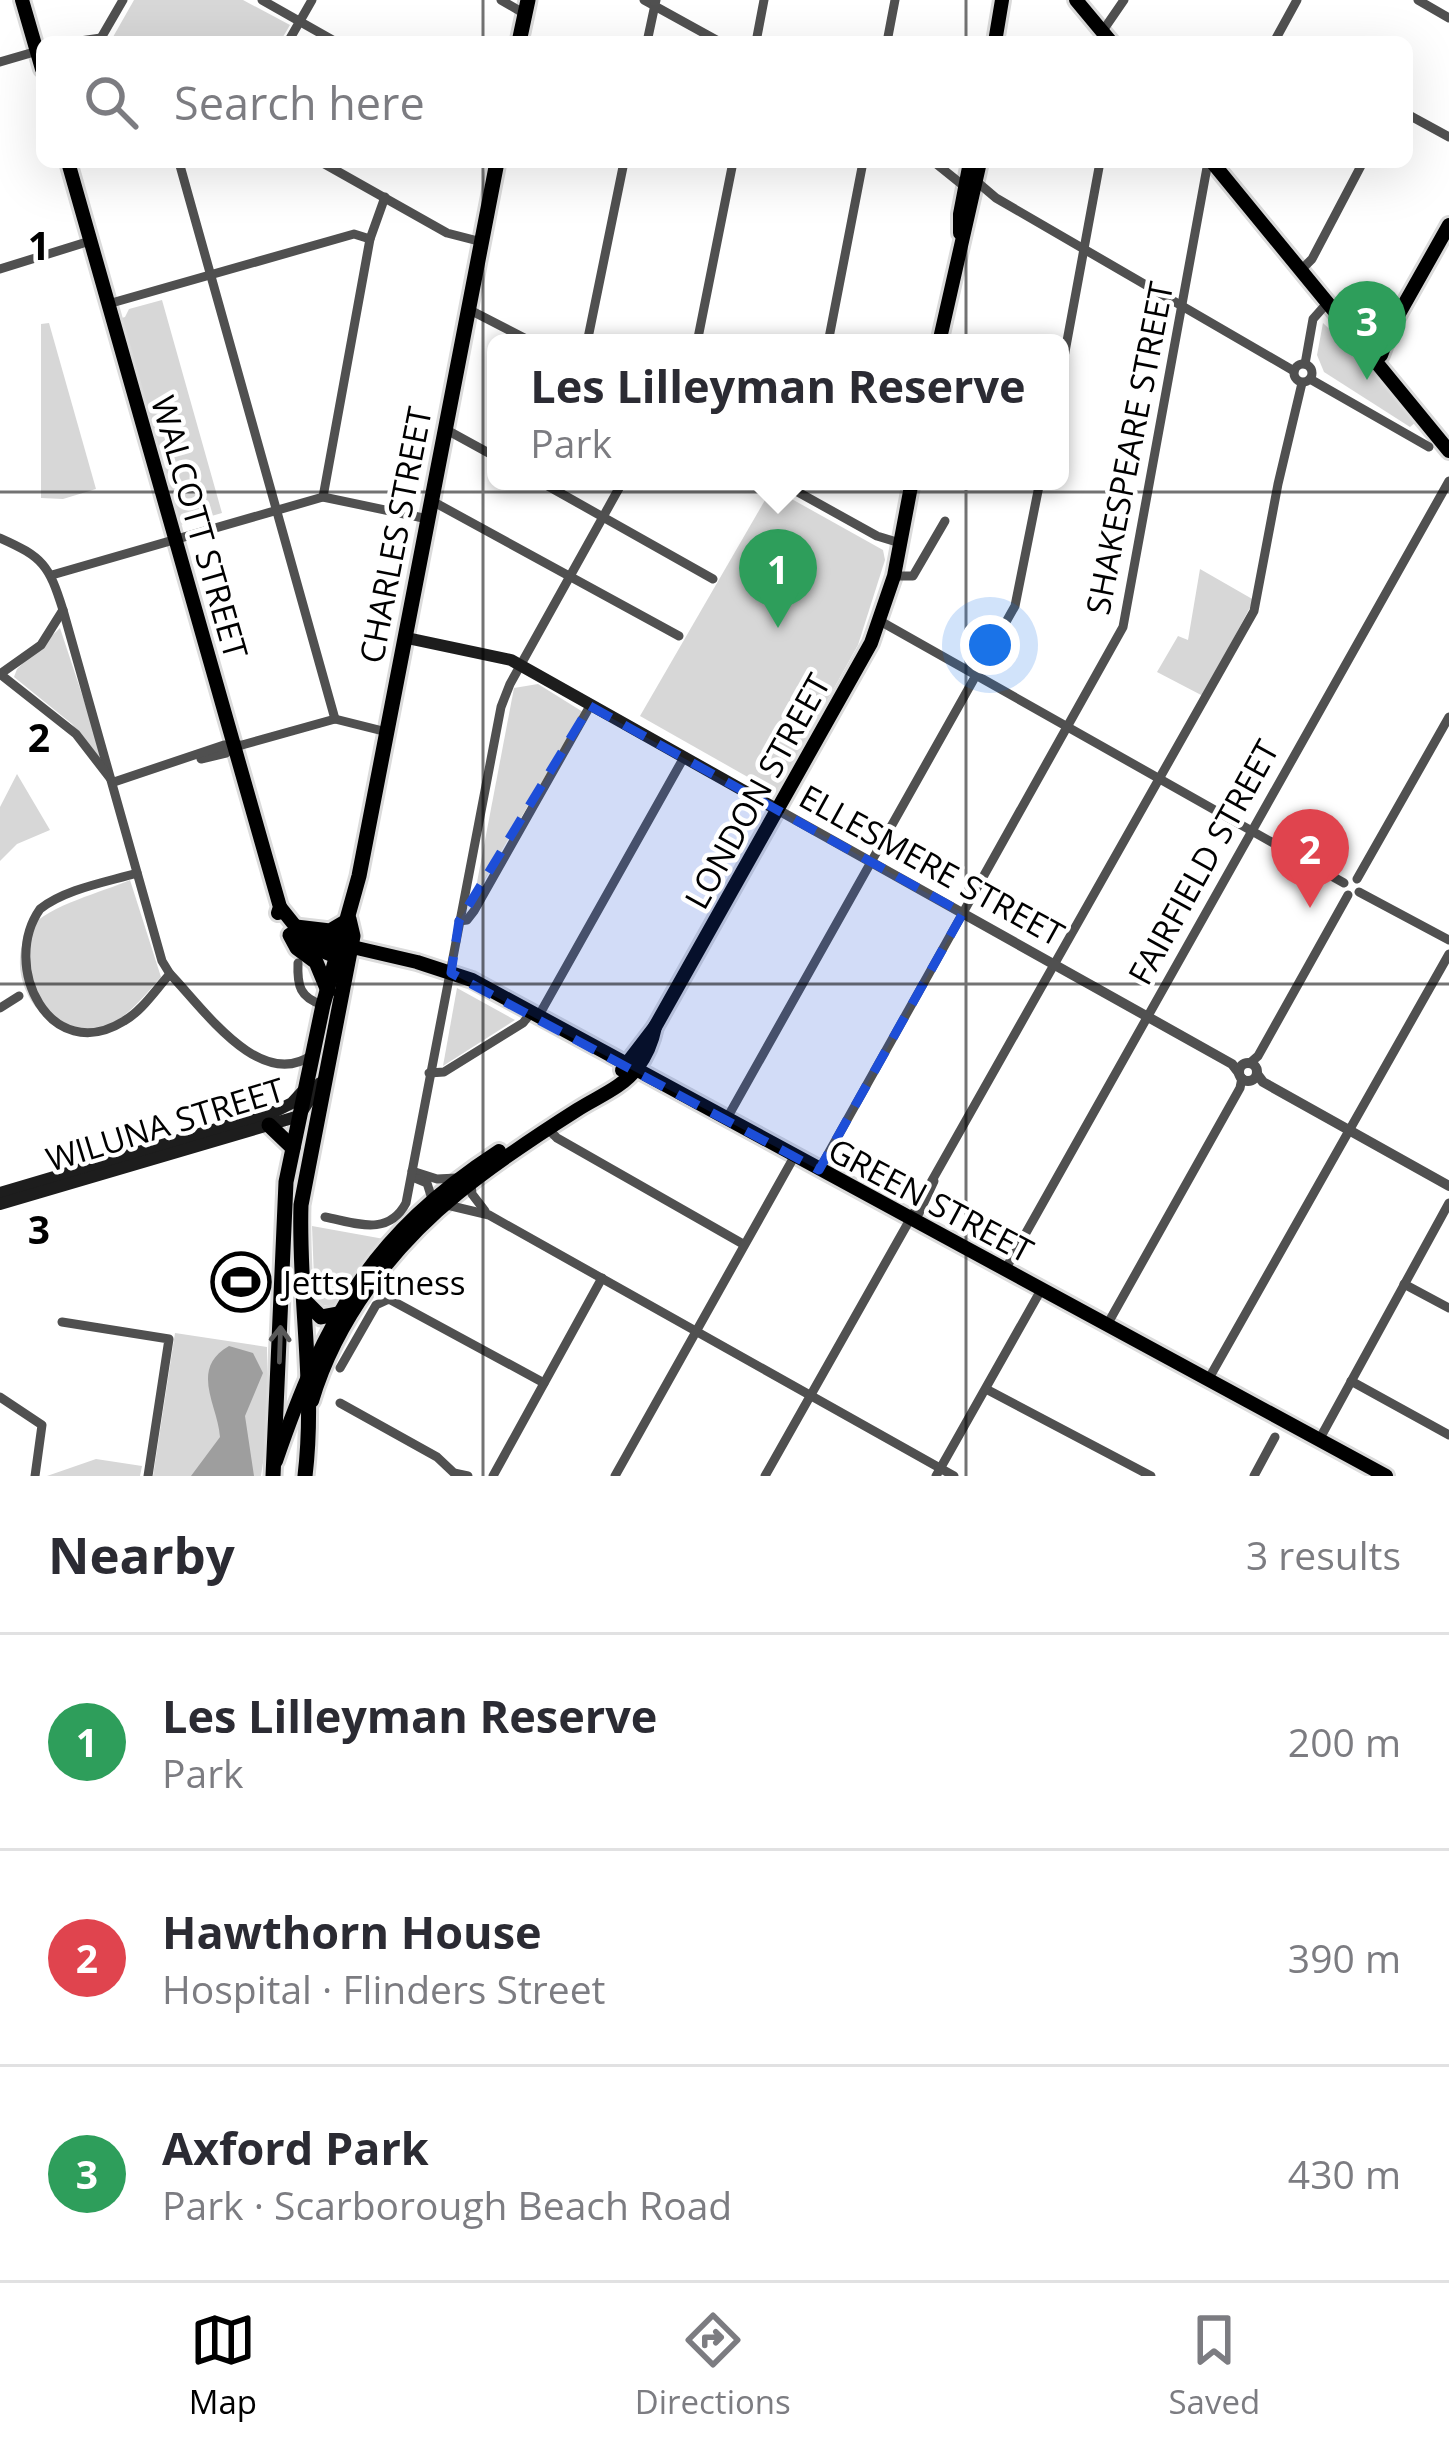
<!DOCTYPE html>
<meta charset="utf-8">
<style>
body{margin:0;font-family:"Open Sans",sans-serif;background:#f7f7f7;color:#2b2b33}
.you{position:absolute;left:990px;top:645px;width:42px;height:42px;margin:-30px;border:9px solid #fff;border-radius:50%;background:#1a73e8;box-shadow:0 0 0 18px #1a73e833}
.badge{display:grid;place-items:center;width:78px;height:78px;border-radius:50%;background:#000;color:#fff;font-size:39px;font-weight:700}
.pin{position:absolute;translate:-50% -99px;filter:drop-shadow(0 3px 6px #0008)}
.pin::after{content:'';position:absolute;top:63px;width:42px;height:36px;background:inherit;clip-path:polygon(0 0,100% 0,50% 100%)}
.popup{position:absolute;left:487px;top:334px;width:582px;height:156px;box-sizing:border-box;display:grid;place-content:center;border-radius:18px;background:#fff;filter:drop-shadow(0 3px 9px #0005);font-size:39px;white-space:nowrap;color:#7c7c81}
.popup b{font-size:45px;color:#2b2b33}
.popup::after{content:'';position:absolute;left:50%;top:100%;margin-left:-24px;border:24px solid transparent;border-top-color:#fff}
.list{margin:0;padding:0;list-style:none}
h2{display:flex;justify-content:space-between;align-items:center;height:156px;margin:0;padding:0 48px;font-size:51px}
h2 small{font-size:39px;font-weight:400;color:#7c7c81}
.list li{display:grid;grid-template-columns:78px 1fr auto;gap:36px;align-items:center;box-sizing:border-box;height:216px;padding:0 48px;border-top:3px solid #e1e1e2}
.list b{display:block;font-size:45px;white-space:nowrap}
.list p{margin:0;font-size:39px;white-space:nowrap;color:#7c7c81}
.list em{font-size:39px;font-style:normal;color:#7c7c81}
.icon{flex:none;width:66px;height:66px;fill:none;stroke:currentColor;stroke-width:2;stroke-linecap:round;stroke-linejoin:round}
.map{position:relative;flex:none;width:1449px;height:1476px;overflow:hidden}
.search{position:absolute;background:#fff;box-shadow:0 12px 48px #0002;left:36px;right:36px;top:36px;height:132px;display:flex;align-items:center;gap:30px;box-sizing:border-box;padding:0 42px;border-radius:18px;color:#7c7c81;font-size:45px}
.sheet{height:804px;background:#fff}
nav{display:flex;justify-content:space-around;align-items:center;box-sizing:border-box;height:168px;border-top:3px solid #e1e1e2;background:#fff;font-size:33px;color:#7c7c81}
nav a{display:grid;justify-items:center;gap:6px}
nav .on{color:#000}
.map>svg:first-child{display:block}
.green{fill:#d7d7d7}
.water{fill:#9e9e9e}
.lines{fill:none;stroke-linecap:round;stroke-linejoin:round}
.primary-casing{stroke:#dbdbdb;stroke-width:20}
.trunk-casing{stroke:#dbdbdb;stroke-width:21}
.minor{stroke:#505050;stroke-width:9}
.tertiary{stroke:#505050;stroke-width:10}
.secondary{stroke:#1d1d1d;stroke-width:12}
.primary{stroke:#000;stroke-width:14}
.trunk{stroke:#000;stroke-width:15}
.oneway{stroke:#595959}
.marked{fill:#1d4ed8;fill-opacity:0.2;stroke:#1d4ed8;stroke-width:9;stroke-dasharray:24 15;stroke-linejoin:round}
.grid{fill:none;stroke:#000;stroke-width:3;stroke-opacity:0.55}
.labels{text-anchor:middle;dominant-baseline:central;stroke-width:9;stroke-linejoin:round;paint-order:stroke}
.street-label{font-size:33px;fill:#000;stroke:#fff}
.poi-label{font-size:33px;fill:#000;stroke:#fff;text-anchor:start}
.grid-label{font-size:39px;text-anchor:middle;font-weight:bold;fill:#000;stroke:#fff;stroke-width:9;stroke-linejoin:round;paint-order:stroke}
</style>
<div class="map">
<svg width="1449" height="1476" viewBox="0 0 1449 1476">
<rect width="100%" height="100%" fill="#fff"/>
<g class="green">
<polygon points="134,0 243,0 290,25 280,42 122,42 113,37"/>
<polygon points="162,300 222,513 173,527 115,320 125,317 129,309"/>
<polygon points="49,323 96,489 63,499 41,498 41,324"/>
<polygon points="1323,323 1383,380 1417,421 1410,427 1324,372 1317,355"/>
<polygon points="772,488 883,550 885,560 858,645 776,793 640,716"/>
<polygon points="1200,569 1254,600 1203,696 1157,672 1178,636 1188,640"/>
<polygon points="60,628 103,758 100,760 72,724 14,677 17,669"/>
<polygon points="538,684 583,712 474,898 514,688"/>
<polygon points="17,774 50,830 17,844 0,861 0,807"/>
<path d="M130,880L161,977C143,997 125,1022 97,1029C41,1043 0,973 30,928C49,905 103,892 130,880Z"/>
<polygon points="457,988 515,1020 443,1066"/>
<polygon points="312,1226 384,1239 335,1306 315,1305"/>
<polygon points="175,1333 267,1347 267,1436 261,1476 153,1476"/>
<polygon points="96,1459 142,1466 140,1476 47,1476"/>
</g>
<path class="water" d="M229,1346L253,1353L263,1373L245,1416L254,1476H191L220,1437C218,1405 189,1369 229,1346Z"/>
<g class="lines">
<defs>
<g id="primary">
<polyline points="22,0 42,69"/>
<polyline points="1076,0 1111,42"/>
<polyline points="995,42 1002,0"/>
<polyline points="68,162 280,907 278,913"/>
<polyline points="1212,162 1449,451"/>
<polyline points="960,233 960,214 970,162"/>
<polyline points="939,343 980,162"/>
<polyline points="1374,360 1381,355 1392,326 1449,225"/>
<polyline points="280,907 296,927 318,939 417,962 472,980 1386,1476"/>
<polyline points="297,941 342,959"/>
<polyline points="622,1070 655,1027"/>
<path d="M312,1401C336,1320 392,1247 457,1194C495,1163 536,1136 577,1110C597,1097 622,1088 637,1068C646,1056 652,1042 655,1027L871,643L894,576L912,481"/>
<path d="M276,1461C324,1321 371,1234 499,1151"/>
</g>
<g id="trunk">
<polyline points="519,42 528,0"/>
<polyline points="296,927 330,931 347,921"/>
<polyline points="290,935 297,948 316,962 328,991"/>
<polyline points="269,1125 293,1148"/>
<polyline points="305,1301 321,1317 337,1314"/>
<polyline points="273,1476 286,1182 323,1005 359,876 497,162"/>
<path d="M305,1476C316,1385 298,1296 301,1205L353,936L349,919"/>
</g>
</defs>
<use href="#primary" class="primary-casing"/>
<use href="#trunk" class="trunk-casing"/>
<g class="minor">
<polyline points="262,0 336,42"/>
<polyline points="501,0 525,14"/>
<polyline points="644,0 720,42"/>
<polyline points="1418,0 1449,18"/>
<polyline points="1102,32 1124,0"/>
<polyline points="101,38 123,0"/>
<polyline points="73,42 101,38"/>
<polyline points="288,42 312,0"/>
<polyline points="647,42 656,0"/>
<polyline points="756,42 764,0"/>
<polyline points="887,42 895,0"/>
<polyline points="1274,42 1297,0"/>
<polyline points="0,62 41,50"/>
<polyline points="1407,114 1449,137"/>
<polyline points="179,162 335,719"/>
<polyline points="321,162 447,233 482,242"/>
<polyline points="934,162 965,187"/>
<polyline points="976,181 996,198 1294,371"/>
<polyline points="0,269 90,241"/>
<polyline points="1302,269 1312,259 1363,162"/>
<polyline points="108,304 354,234 370,239"/>
<polyline points="468,309 534,343"/>
<polyline points="587,343 624,162"/>
<polyline points="697,343 733,162"/>
<polyline points="828,343 863,162"/>
<circle cx="1303" cy="373" r="9"/>
<polyline points="1305,364 1313,319 1329,301"/>
<polyline points="1060,379 1100,162"/>
<polyline points="1310,379 1429,447"/>
<polyline points="445,429 496,457"/>
<polyline points="539,481 713,579"/>
<polyline points="778,481 877,536 900,543"/>
<polyline points="323,497 370,239 385,197"/>
<polyline points="432,501 679,636"/>
<path d="M0,538C43,557 49,565 63,610L41,645L0,674"/>
<polyline points="52,575 323,497 428,519"/>
<polyline points="894,576 913,576 945,521"/>
<path d="M63,610L162,961L170,974C203,1008 260,1092 312,1055"/>
<polyline points="880,621 1344,883"/>
<polyline points="0,674 76,734 110,778"/>
<polyline points="201,759 226,753 234,745"/>
<polyline points="114,782 224,745 242,745 335,719 387,732"/>
<path d="M137,873C107,882 65,889 40,909C0,966 50,1067 124,1021C142,1011 156,989 170,974"/>
<polyline points="1357,879 1449,717"/>
<polyline points="1359,892 1449,940"/>
<polyline points="459,921 467,920 474,911 590,706"/>
<path d="M298,963C297,986 300,998 323,1005"/>
<polyline points="0,1008 19,996"/>
<polyline points="538,1017 683,759"/>
<polyline points="1250,1063 1258,1056 1348,895"/>
<polyline points="429,1073 444,1072 523,1023 531,1013"/>
<polyline points="726,1120 1015,606 1040,481"/>
<polyline points="547,1128 557,1138 743,1244"/>
<polyline points="819,1170 1123,627 1208,162"/>
<polyline points="412,1171 437,1179 457,1178"/>
<polyline points="415,1178 427,1183 432,1199"/>
<polyline points="471,1184 472,1194 485,1211"/>
<polyline points="447,1205 489,1215 954,1476"/>
<path d="M325,1217C356,1223 388,1237 406,1203L501,707L510,684L623,481"/>
<polyline points="910,1220 919,1213 934,1181"/>
<polyline points="1005,1270 1449,481"/>
<polyline points="1404,1284 1449,1308"/>
<polyline points="62,1322 169,1339 148,1476"/>
<polyline points="1107,1325 1240,1088 1242,1078"/>
<polyline points="340,1368 376,1305 389,1299 544,1383"/>
<polyline points="1208,1380 1449,954"/>
<polyline points="1351,1381 1449,1435"/>
<polyline points="986,1389 1151,1476"/>
<polyline points="0,1397 42,1425 35,1476"/>
<polyline points="340,1403 437,1457 454,1473 468,1476"/>
<polyline points="1319,1440 1449,1203"/>
<polyline points="493,1476 602,1278"/>
<polyline points="615,1476 794,1157"/>
<polyline points="765,1476 1254,611 1278,484 1302,383"/>
<polyline points="936,1476 1041,1290"/>
<polyline points="1254,1476 1275,1437"/>
</g>
<g class="tertiary">
<polyline points="778,810 1232,1064 1239,1073"/>
<circle cx="1248" cy="1072" r="9"/>
<polyline points="1257,1074 1263,1082 1449,1186"/>
</g>
<g class="secondary">
<polyline points="407,638 511,660 778,810"/>
<polyline points="0,1193 274,1112 292,1103 303,1091"/>
<polyline points="0,1204 299,1116 320,1083"/>
</g>
<use href="#primary" class="primary"/>
<use href="#trunk" class="trunk"/>
</g>
<defs><path id="oneway-shaft" d="M-6 0H5M1.5-3L5.5 0L1.5 3" fill="none" stroke-width="1.6" stroke-linecap="round" stroke-linejoin="round" transform="scale(3)"/></defs>
<use class="oneway" href="#oneway-shaft" transform="translate(280 1344) rotate(-88)"/>
<path class="marked" d="M590,706L963,913L819,1170L451,973L459,921Z"/>
<path class="grid" d="M483,0V42M966,0V42M483,162V1476M966,162V1476M0,492H1449M0,984H1449"/>
<defs>
<symbol id="stadium-ring" viewBox="-11 -11 22 22"><circle r="9.5" fill="#fff" stroke="#000" stroke-width="1.5"/><path d="M0-5a6.5 5 0 1 0 0 10a6.5 5 0 1 0 0-10ZM-3.5-1.8h7v3.6h-7Z" fill="#000"/></symbol>
</defs>
<g fill-rule="evenodd">
<use href="#stadium-ring" x="208" y="1249" width="66" height="66"/>
</g>
<g class="labels">
<g class="street-label">
<text transform="translate(1129 448) rotate(-79)">SHAKESPEARE STREET</text>
<text transform="translate(200 527) rotate(74)">WALCOTT STREET</text>
<text transform="translate(395 535) rotate(-79)">CHARLES STREET</text>
<text transform="translate(757 791) rotate(-61)">LONDON STREET</text>
<text transform="translate(1203 862) rotate(-61)">FAIRFIELD STREET</text>
<text transform="translate(932 865) rotate(29)">ELLESMERE STREET</text>
<text transform="translate(165 1124) rotate(-17)">WILUNA STREET</text>
<text transform="translate(931 1200) rotate(28)">GREEN STREET</text>
</g>
<g class="poi-label">
<text x="283" y="1282">Jetts Fitness</text>
</g>
</g>
<g class="grid-label">
<text x="39" y="260">1</text>
<text x="39" y="752">2</text>
<text x="39" y="1244">3</text>
</g>
</svg>
<div class="you"></div>
<div class="pin badge" style="left:778px;top:628px;background:#2e9e5b">1</div>
<div class="popup"><b>Les Lilleyman Reserve</b>Park</div>
<div class="pin badge" style="left:1310px;top:908px;background:#e0444e">2</div>
<div class="pin badge" style="left:1367px;top:380px;background:#2e9e5b">3</div>
<div class="search"><svg class="icon" aria-label="search" viewBox="0 0 24 24"><circle cx="10" cy="10" r="6"/><path d="M15 15l6 6"/></svg>Search here</div>
</div>
<section class="sheet">
<h2>Nearby<small>3 results</small></h2>
<ul class="list">
<li><span class="badge" style="background:#2e9e5b">1</span><div><b>Les Lilleyman Reserve</b><p>Park</p></div><em>200 m</em></li>
<li><span class="badge" style="background:#e0444e">2</span><div><b>Hawthorn House</b><p>Hospital · Flinders Street</p></div><em>390 m</em></li>
<li><span class="badge" style="background:#2e9e5b">3</span><div><b>Axford Park</b><p>Park · Scarborough Beach Road</p></div><em>430 m</em></li>
</ul>
</section>
<nav>
<a class="on"><svg class="icon" aria-label="map" viewBox="0 0 24 24"><path d="M3 6l6-2 6 2 6-2v14l-6 2-6-2-6 2zM9 4v14M15 6v14"/></svg>Map</a>
<a><svg class="icon" aria-label="directions" viewBox="0 0 24 24"><path d="M12 3l9 9-9 9-9-9zM9 14v-3h6M13 9l2 2-2 2"/></svg>Directions</a>
<a><svg class="icon" aria-label="saved" viewBox="0 0 24 24"><path d="M7 4h10v16l-5-4-5 4z"/></svg>Saved</a>
</nav>
